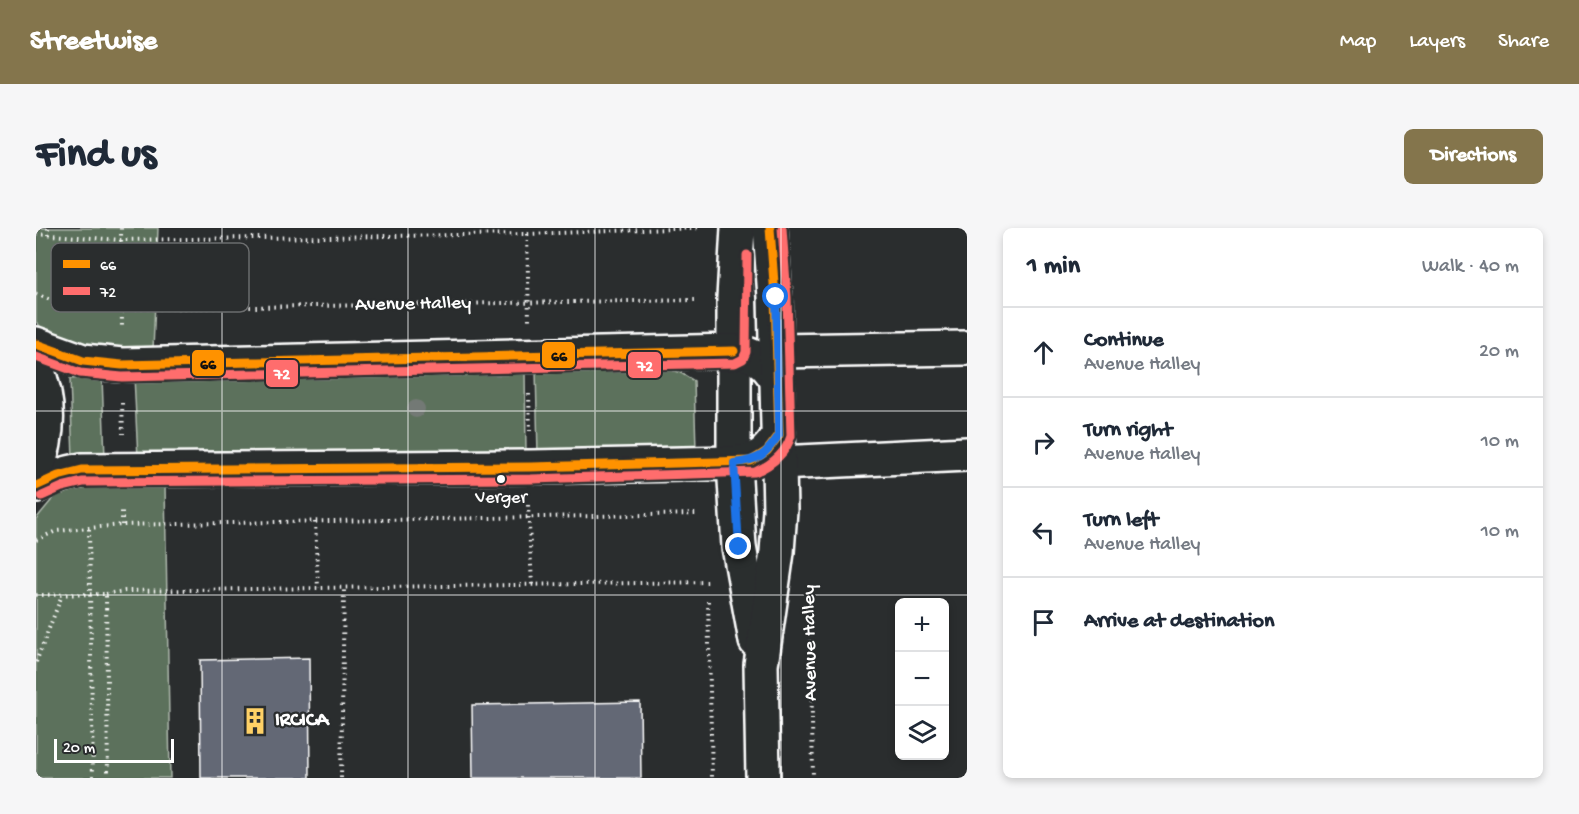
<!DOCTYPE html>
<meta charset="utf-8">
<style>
body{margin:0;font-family:"Gochi Hand",sans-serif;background:#f6f6f7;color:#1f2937}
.controls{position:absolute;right:18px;bottom:18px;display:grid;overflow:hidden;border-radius:9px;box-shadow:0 3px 9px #0003}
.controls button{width:54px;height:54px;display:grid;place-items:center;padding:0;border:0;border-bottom:2px solid #e0e1e3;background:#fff;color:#1f2937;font:30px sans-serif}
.scale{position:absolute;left:18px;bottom:15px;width:120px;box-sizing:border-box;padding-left:6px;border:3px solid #fff;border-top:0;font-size:16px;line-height:21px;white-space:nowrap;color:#fff;-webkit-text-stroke:4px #2a2d2e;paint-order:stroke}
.stop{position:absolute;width:18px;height:18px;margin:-14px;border:4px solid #1a73e8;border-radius:50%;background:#fff}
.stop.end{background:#1a73e8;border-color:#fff;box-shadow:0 2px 6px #0008}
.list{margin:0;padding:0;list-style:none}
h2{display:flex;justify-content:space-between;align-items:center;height:78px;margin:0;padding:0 24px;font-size:26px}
h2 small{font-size:20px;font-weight:400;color:#747a83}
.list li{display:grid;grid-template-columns:39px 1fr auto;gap:18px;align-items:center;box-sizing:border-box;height:90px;padding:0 24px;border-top:2px solid #e0e1e3}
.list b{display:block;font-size:22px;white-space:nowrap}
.list p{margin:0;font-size:20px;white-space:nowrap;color:#747a83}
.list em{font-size:20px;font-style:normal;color:#747a83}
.icon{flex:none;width:33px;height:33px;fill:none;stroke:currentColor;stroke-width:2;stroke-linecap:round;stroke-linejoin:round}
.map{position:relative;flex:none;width:931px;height:550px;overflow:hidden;border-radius:9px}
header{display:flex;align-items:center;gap:36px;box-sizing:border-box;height:84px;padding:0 30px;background:#84754c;color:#fff}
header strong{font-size:28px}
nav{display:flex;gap:33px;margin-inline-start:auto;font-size:21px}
.intro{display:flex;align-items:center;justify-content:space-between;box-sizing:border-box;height:144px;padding:0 36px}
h1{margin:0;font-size:42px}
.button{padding:15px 27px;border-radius:9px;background:#84754c;color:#fff;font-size:21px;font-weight:700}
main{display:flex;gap:36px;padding:0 36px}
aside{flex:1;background:#fff;border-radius:9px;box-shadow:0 3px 9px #0003}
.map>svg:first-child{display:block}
.green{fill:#5c715b;stroke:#aeb8ad;stroke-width:1.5}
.building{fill:#636775;stroke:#fff;stroke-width:1.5}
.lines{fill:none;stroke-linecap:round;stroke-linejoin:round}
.minor-casing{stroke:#fff;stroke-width:38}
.major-casing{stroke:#fff;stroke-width:38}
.path{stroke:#fff;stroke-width:4;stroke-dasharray:1.5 4.5;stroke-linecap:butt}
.minor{stroke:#2a2d2e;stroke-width:33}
.major{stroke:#2a2d2e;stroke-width:33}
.bus-1-casing{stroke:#2a2d2e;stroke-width:14}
.bus-2-casing{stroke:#2a2d2e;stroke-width:14}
.bus-1{stroke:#ff9200;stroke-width:9}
.bus-2{stroke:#ff6d6d;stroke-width:9}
.tree{fill:#737974}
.route{stroke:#1a73e8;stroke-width:8}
.grid{fill:none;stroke:#fff;stroke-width:1.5;stroke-opacity:0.55}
.bus-dot{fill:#fff;stroke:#2a2d2e;stroke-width:2}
.labels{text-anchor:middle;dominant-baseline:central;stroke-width:4.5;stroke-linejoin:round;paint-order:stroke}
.bus-label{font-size:18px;fill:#fff;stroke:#2a2d2e}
.street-label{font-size:20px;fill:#fff;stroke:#2a2d2e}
.poi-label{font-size:20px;font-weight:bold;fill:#fff;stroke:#2a2d2e;text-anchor:start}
.key{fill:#2a2d2e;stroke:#6a6c6d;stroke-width:1.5}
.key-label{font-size:16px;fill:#fff}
.line-badge{stroke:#2a2d2e;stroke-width:2}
.badge-label{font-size:16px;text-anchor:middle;font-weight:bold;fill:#fff}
.pale-badge-label{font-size:16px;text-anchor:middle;font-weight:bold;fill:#111}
</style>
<header>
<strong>Streetwise</strong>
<nav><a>Map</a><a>Layers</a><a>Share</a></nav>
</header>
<div class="intro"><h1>Find us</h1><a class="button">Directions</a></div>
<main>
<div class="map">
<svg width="931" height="550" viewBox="0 0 931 550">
<rect width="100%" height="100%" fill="#2a2d2e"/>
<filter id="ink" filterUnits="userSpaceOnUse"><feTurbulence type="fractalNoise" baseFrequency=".0167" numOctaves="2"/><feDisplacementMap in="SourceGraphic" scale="12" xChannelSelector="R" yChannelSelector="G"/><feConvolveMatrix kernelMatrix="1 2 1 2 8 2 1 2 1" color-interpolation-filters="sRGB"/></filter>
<g filter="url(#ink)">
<g class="green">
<path d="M0,0H122L117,122C76,121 30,127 0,94Z"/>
<polygon points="628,140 645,145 658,153 660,222 502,226 500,142"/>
<polygon points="489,143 490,226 102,230 98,148"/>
<polygon points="66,149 69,231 37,230 34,151"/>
<polygon points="129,257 134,550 0,550 0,291 24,262 86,258"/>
</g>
<g class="building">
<polygon points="273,430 274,550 165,550 164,432"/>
<polygon points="604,474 605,550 437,550 436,477"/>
</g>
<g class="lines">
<defs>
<g id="minor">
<polyline points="702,0 698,70 698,235 703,319 720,413"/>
<path d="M0,116L47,133L86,137L698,123C719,126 730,134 741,152"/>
<polyline points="741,123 931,120"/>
<polyline points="743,235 931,226"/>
<path d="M0,258C14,249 30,245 46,242L495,239L698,235C723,232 729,228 743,207"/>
<polyline points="727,550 725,437 741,324 744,282 739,69 734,0"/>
</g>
<path id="major" d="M0,139C15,174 13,209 0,244"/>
</defs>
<use href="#minor" class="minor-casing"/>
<use href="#major" class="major-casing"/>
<g class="path">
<polyline points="12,0 12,7"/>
<polyline points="85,0 86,101"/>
<polyline points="0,6 85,12 491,6 665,0"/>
<polyline points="491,6 493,92"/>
<polyline points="0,66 32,79 86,81 660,72"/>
<polyline points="493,166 494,203"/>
<polyline points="86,175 87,206"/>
<polyline points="492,277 496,357"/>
<polyline points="279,294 282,360"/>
<polyline points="86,297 86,280"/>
<polyline points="53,301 57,550"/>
<polyline points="0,312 20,303 86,297 663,286"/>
<polyline points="70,366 89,363 672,354"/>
<polyline points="0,367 70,366 72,550"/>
<polyline points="672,373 676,550"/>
<polyline points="774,376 777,550"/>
<polyline points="0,434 26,367"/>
<polyline points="305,550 308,360"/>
</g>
<use href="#minor" class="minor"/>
<use href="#major" class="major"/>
<defs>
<g id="bus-1">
<polyline points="0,116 47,133 86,137 698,123"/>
<polyline points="0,258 22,248 46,242 495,239 715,233 731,223 743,207 739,69 734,0"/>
</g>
<g id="bus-2">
<polyline points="0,129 44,145 86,149 699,135 707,131 710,124 711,27"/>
<path d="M6,268L26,259L47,254L495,251L719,244C735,237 750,225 755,208L751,69L746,0"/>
</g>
</defs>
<use href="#bus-1" class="bus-1-casing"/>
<use href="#bus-2" class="bus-2-casing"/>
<use href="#bus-1" class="bus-1"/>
<use href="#bus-2" class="bus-2"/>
</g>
<circle class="tree" cx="380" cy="181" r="9"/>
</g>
<g class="lines" filter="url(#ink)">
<path class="route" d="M703,319L698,235C723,232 729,228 743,207L740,69"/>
</g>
<path class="grid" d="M186,0V550M372,0V550M559,0V550M745,0V550M0,183H931M0,367H931"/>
<defs>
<symbol id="building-bare" viewBox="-9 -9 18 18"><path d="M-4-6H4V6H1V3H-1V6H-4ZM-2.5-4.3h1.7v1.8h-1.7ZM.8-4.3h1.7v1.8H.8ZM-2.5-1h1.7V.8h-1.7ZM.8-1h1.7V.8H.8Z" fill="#ffd166" stroke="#2a2d2e" stroke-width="2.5" paint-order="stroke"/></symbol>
</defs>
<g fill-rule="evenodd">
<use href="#building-bare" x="200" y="474" width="38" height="38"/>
</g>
<circle class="bus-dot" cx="465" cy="251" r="5"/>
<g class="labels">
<g class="bus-label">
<text x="465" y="270">Verger</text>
</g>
<g class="street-label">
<text transform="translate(377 77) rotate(-1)">Avenue Halley</text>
<text transform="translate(775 415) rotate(-91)">Avenue Halley</text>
</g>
<g class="poi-label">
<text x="239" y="493">IRCICA</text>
</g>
</g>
<rect x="15" y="15" width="198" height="69" rx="9" class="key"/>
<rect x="27" y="32" width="27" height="8" fill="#ff9200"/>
<rect x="27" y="59" width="27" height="8" fill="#ff6d6d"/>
<g class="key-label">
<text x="64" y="42">66</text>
<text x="64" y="69">72</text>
</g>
<g class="line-badge">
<rect x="505" y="113" width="35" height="28" rx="6" fill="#ff9200"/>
<rect x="155" y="121" width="34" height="28" rx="6" fill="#ff9200"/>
<rect x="591" y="123" width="35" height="28" rx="6" fill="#ff6d6d"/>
<rect x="229" y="131" width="34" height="29" rx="6" fill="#ff6d6d"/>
</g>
<g class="badge-label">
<text x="609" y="143">72</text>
<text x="246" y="151">72</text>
</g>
<g class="pale-badge-label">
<text x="523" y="133">66</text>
<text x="172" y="141">66</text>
</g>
</svg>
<div class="controls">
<button>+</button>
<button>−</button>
<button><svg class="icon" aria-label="layers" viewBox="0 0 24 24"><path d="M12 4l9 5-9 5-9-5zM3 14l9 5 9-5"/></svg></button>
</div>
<div class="scale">20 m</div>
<div class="stop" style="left:740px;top:69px"></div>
<div class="stop end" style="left:703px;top:319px"></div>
</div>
<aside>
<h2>1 min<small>Walk · 40 m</small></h2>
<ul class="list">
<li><svg class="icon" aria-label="ahead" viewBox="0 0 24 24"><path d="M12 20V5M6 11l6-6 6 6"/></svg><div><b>Continue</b><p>Avenue Halley</p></div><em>20 m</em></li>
<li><svg class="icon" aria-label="right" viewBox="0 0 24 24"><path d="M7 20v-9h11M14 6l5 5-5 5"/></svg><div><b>Turn right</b><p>Avenue Halley</p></div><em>10 m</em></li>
<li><svg class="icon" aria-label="left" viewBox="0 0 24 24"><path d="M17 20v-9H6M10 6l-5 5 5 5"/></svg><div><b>Turn left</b><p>Avenue Halley</p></div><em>10 m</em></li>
<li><svg class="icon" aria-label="arrive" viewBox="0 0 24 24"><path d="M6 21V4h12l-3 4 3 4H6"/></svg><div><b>Arrive at destination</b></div></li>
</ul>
</aside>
</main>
